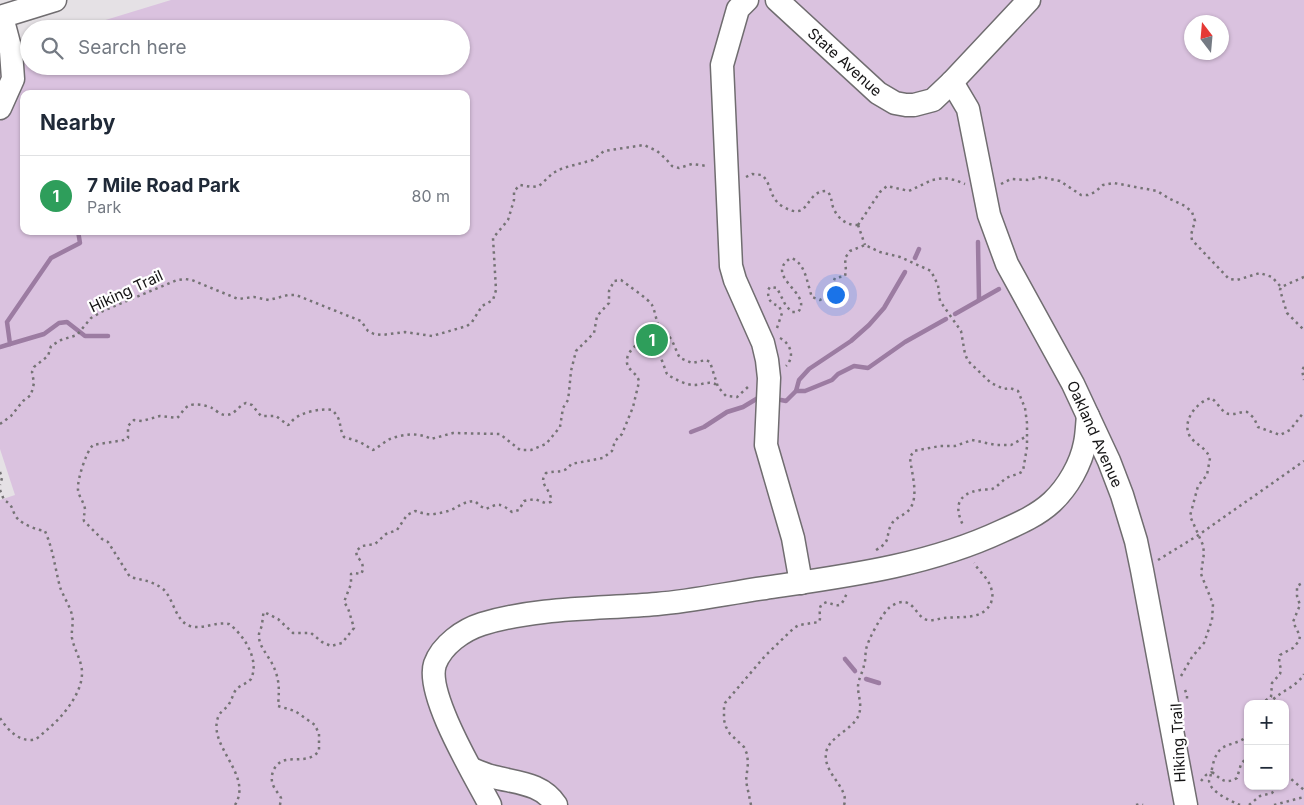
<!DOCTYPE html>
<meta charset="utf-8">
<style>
body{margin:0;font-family:Inter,sans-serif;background:#f6f6f7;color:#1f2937}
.controls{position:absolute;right:15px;bottom:15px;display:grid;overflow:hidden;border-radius:10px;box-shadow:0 1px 4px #0004}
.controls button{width:45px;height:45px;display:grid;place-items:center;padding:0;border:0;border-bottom:1px solid #e0e1e3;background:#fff;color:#1f2937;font:25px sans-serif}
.compass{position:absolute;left:1184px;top:15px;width:45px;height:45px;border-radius:50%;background:#fff;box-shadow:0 1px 4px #0004;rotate:344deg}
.you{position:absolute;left:835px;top:294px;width:18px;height:18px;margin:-12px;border:4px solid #fff;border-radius:50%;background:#1a73e8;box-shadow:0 0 0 8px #1a73e833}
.badge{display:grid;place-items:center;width:32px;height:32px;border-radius:50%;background:#397306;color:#fff;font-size:16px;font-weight:700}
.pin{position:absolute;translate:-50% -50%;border:2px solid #fff;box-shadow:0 1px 5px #0006}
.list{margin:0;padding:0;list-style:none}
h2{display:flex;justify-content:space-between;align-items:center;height:65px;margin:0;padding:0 20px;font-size:21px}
h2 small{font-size:16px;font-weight:400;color:#747a83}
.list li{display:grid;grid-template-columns:32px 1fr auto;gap:15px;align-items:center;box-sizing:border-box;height:80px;padding:0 20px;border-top:1px solid #e0e1e3}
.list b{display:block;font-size:19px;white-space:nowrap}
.list p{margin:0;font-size:16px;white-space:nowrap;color:#747a83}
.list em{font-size:16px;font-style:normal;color:#747a83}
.icon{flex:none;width:28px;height:28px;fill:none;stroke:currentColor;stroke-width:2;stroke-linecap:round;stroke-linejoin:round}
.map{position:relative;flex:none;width:1304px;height:805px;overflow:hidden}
.search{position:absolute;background:#fff;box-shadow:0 1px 4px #0004;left:20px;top:20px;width:450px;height:55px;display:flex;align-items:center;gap:12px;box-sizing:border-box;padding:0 18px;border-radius:28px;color:#747a83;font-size:19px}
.panel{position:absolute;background:#fff;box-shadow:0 1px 4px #0004;left:20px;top:90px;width:450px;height:145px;border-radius:10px}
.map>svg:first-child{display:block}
.green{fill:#dac2df;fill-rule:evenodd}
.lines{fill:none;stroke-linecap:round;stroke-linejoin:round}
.stream{stroke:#9c7ca2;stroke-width:4.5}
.minor-casing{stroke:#706d70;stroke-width:25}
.path{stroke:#757375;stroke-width:2.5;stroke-dasharray:2.5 4;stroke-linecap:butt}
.minor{stroke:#fff;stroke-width:22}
.labels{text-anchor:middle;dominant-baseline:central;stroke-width:4.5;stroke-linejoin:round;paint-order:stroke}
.street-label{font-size:15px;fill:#141314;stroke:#fff}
</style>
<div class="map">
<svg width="1304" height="805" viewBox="0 0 1304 805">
<rect width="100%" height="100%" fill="#e5e1e5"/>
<path class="green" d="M171,0H1304V805H0V500L15,495L0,449V52L29,43V66H461V29H76ZM1192,22H1222V52H1192ZM24,94H466V231H24ZM1248,704H1285V786H1248Z"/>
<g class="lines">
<g class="stream">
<polyline points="978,242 979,299"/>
<polyline points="915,258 919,249"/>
<polyline points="955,314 999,289"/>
<polyline points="10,344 44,334 59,323 67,322 85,336 108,336"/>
<polyline points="0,347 10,344 7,322 51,258 80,243 78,231"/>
<polyline points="796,391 799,380 809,369 851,341 869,325 884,308 905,272"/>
<polyline points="781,400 786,401 796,391 805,391 832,380 838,374 854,366 868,368 905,342 946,319"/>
<polyline points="691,432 704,427 727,412 743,407 758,398"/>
<polyline points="845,659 855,671"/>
<polyline points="866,679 879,683"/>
</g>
<defs>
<g id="minor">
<polyline points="747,0 738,9 722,65 731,266 735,280 763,343 767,360 769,378 766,445 793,538 801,583"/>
<polyline points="777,0 878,93 895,103 906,105 914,105 933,100 952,82 1029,0"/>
<polyline points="0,17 55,0"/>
<polyline points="952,82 968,109 989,215 1007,264 1073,384 1109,461 1122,495 1136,541 1142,570 1186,805"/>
<polyline points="0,108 13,79 11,51 2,17"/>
<path d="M472,769C479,772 486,775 494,777C517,783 542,783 556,805"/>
<path d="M490,805C475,776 425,694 435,664C442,645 463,630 482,624C538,607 600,609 657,604C693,601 729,593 765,588C846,576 927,566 1002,531C1020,523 1038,515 1052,502C1068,487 1081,464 1085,443C1087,434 1087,424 1088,416"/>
</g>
</defs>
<use href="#minor" class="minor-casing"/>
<g class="path">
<path d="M746,177L752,174L762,175C772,184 769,198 782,206C811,224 804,190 827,191C832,196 831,201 833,207C837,218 847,226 858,225"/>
<polyline points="1001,184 1011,179 1028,180 1041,177 1060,181 1081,195 1088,195 1095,192 1103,185 1114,183 1157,191 1170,199 1185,206 1192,212 1195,221 1191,235 1192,240 1229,279 1237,280 1260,273 1272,277 1281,287"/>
<polyline points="858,225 880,192 887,186 909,191 932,180 944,178 955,180 965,184"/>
<polyline points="858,225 865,245"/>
<polyline points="1304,277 1281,287 1280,290 1287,313 1304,330"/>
<path d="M777,328L782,313L779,306C770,303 768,300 768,290L770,287L777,288L786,306L792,312H798C814,294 762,276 791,258C806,263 807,284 812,297L820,300L827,296L835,278L845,276L846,271L845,258L850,251L865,245L880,252L900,257L931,271L938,285L940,301L961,331L965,354L968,361L991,383L1004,389L1010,388L1018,391L1025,408L1027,423V447L1023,471C1018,475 1011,475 1005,479C1001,482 997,487 992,489C989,490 984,489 980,490C956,494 954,508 964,527"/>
<path d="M780,338C791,344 795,357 786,366"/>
<polyline points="1304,367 1302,370 1304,380"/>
<polyline points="0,424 11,416 23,401 31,395 34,383 32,372 34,367 48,356 51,346 61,340 77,335 91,318 103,311 177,280 185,279 192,280 238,299 254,297 269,300 288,295 296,295 361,321 368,331 374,334 382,335 405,332 432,336 467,326 472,322 482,306 493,300 496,290 493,238 508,220 514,200 514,191 520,185 532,187 539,186 553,173 563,168 593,160 604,151 644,145 657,151 666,159 672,166 679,168 692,164 707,166"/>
<polyline points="0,472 2,478 0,485"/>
<path d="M0,490L4,500C15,506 11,512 18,519C24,525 37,530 45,531C53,549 55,568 60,587C63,596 70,606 72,615C74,623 71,630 72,638C74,649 81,659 82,671C83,693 63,716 48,729C42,733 38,741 29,740C15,739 7,728 0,718"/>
<path d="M876,550C892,541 885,537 891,525C895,517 904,516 909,510C920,497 911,472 910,457L914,451L940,446H955L972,440L996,445H1011L1027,436"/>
<polyline points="1158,560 1197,536 1304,461"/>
<path d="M1181,676L1192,657L1204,643L1212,620L1213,604L1201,574L1204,553L1203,545L1190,516L1198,486L1207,475L1210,458C1206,448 1197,445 1191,438C1180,423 1196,402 1211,398C1218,402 1222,414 1230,414C1236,415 1241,411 1247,412L1254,418L1258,427L1280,435L1290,430L1304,412"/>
<polyline points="1185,690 1187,695 1187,702"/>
<polyline points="1260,704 1271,697 1272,683 1280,674 1281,669 1279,662 1280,655 1293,648 1299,641 1300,636 1293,622 1300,605 1297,596 1297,586 1304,582"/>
<path d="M1269,704C1279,691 1296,688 1304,674"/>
<path d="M1212,772C1221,779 1225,785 1237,778L1241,764L1248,756"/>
<polyline points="1285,780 1291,779 1304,790"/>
<polyline points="1201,781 1206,775 1212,772"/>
<path d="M235,805C254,774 205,745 219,715C222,710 227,708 229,704C233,698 233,691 239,687C243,684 248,683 251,679C260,660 244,635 229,624C216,621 203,630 190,626C175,621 174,599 163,589C153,581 142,580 130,577L108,542L102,539L84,521C83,516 85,514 85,509C84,502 79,497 78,490C77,480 86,452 93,445L124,440L128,438V426L134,420L142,421L160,416L177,418C181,415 183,409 188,406C193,403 206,405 212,408C216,410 220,415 226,415C235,415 239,405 246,403L252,405L261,416H276L288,425C290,424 291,422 293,420C301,412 322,408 332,410C343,420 338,427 344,437L360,442L373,450C379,447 384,442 390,439C403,434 419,432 431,439L453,433L500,434L520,450H531L546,444L560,427L563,408L568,400L569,392L571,371L576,351L594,333L597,316L609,303V291L614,281L621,280C626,284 650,300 652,305C656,313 656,323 661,331C673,335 674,348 680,358L692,363L706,360L710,362L718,387L726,396L737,397L749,386"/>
<path d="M280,805L281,798C279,794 275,790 273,785C269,775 275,762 286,760C298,758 310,762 319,751V734L315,725L295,711L278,706C279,693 280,683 275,670C270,655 253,643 261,628C263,623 262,617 264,612L278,619L293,633H311L322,642L331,646L342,643L354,628L348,608L344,602L351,584V574L354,573L361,574C365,568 362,561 357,557L356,551L362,546L375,544L386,534L397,530L407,515L415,511C418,511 420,513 423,513C430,516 441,513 448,511C458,508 463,501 475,501L480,506L486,509C499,503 500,503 512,512L519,510L524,501L535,499L545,503L551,502C552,488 537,485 546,473C557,470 565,474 571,464L603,458L612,451L615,441L622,434L633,407L639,382C638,373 628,371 627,363C625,353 640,337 651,343C658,346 664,367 667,374C674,379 686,385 694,385C703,385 709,380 717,385"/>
<path d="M751,805L746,781L748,763L747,754L744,747L730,734L726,727L724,720V707L725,703L765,656L794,628L799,625L819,622C822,616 817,610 822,604L827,602C841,608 841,606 847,593"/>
<path d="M844,805C850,788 823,774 826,753C829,734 859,729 860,709C861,702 858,694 858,687C858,679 863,672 864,665C866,660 865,655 866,650C867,641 883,612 890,607C914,591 914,618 928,620C933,621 938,619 943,618C960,616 982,621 991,603C992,599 993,595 992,592C990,579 980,573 974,563"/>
<polyline points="1136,805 1140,804 1143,805"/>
<path d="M1240,805C1231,801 1210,792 1209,781C1212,773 1212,762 1217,754C1223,742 1240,745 1248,735"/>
<polyline points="1249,805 1260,796 1272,793 1277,786"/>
<polyline points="1274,805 1304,797"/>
</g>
<use href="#minor" class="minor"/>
</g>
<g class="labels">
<g class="street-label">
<text transform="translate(845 62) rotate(42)">State Avenue</text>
<text transform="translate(126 291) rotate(-25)">Hiking Trail</text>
<text transform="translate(1095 434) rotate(66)">Oakland Avenue</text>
<text transform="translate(1178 743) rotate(-93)">Hiking Trail</text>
</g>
</g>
</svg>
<div class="controls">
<button>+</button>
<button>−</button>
</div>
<svg class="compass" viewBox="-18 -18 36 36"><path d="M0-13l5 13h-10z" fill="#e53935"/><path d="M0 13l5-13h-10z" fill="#747a83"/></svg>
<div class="you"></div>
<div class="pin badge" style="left:652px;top:340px;background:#2e9e5b">1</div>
<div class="search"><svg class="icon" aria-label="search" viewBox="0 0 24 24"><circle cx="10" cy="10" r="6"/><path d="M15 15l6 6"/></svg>Search here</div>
<section class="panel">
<h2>Nearby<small></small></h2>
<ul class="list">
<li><span class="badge" style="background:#2e9e5b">1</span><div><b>7 Mile Road Park</b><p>Park</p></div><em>80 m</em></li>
</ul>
</section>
</div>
